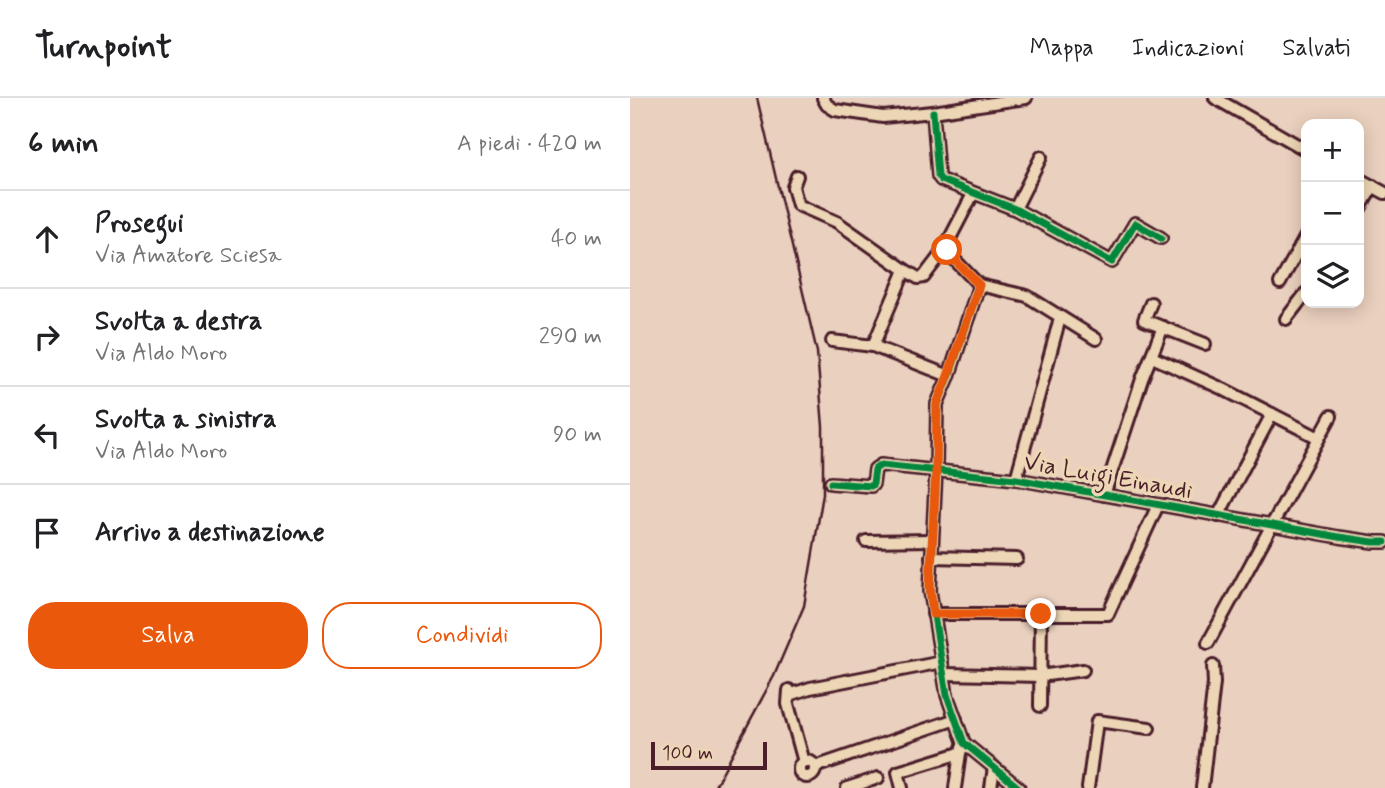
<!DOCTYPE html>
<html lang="it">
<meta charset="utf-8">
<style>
body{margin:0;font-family:Mynerve,sans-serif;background:#f2f2f2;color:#202124}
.controls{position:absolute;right:21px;top:21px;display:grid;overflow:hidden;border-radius:14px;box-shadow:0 4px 18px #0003}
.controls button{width:63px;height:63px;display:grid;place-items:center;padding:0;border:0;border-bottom:2px solid #e0e0e0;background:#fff;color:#202124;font:35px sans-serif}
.scale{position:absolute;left:21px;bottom:18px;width:116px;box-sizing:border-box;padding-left:7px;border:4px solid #4a1f2b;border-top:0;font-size:19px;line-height:24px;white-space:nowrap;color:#4a1f2b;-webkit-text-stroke:5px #ecd6b5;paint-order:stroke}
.stop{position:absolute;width:21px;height:21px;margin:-16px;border:5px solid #ea580c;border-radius:50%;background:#fff}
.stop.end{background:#ea580c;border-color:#fff;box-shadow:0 2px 7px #0008}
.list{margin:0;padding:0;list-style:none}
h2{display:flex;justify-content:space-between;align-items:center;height:91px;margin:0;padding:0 28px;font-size:30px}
h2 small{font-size:23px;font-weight:400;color:#757577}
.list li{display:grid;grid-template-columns:46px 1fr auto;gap:21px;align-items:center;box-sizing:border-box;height:98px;padding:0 28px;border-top:2px solid #e0e0e0}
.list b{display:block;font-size:26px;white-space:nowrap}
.list p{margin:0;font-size:23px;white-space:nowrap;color:#757577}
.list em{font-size:23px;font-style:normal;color:#757577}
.actions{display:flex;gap:14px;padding:21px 28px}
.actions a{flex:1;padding:16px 0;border:2px solid #ea580c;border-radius:28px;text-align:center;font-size:24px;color:#ea580c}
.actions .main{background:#ea580c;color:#fff}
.icon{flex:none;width:38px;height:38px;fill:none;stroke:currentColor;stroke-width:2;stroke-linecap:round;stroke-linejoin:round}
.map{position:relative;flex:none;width:755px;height:690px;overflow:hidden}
header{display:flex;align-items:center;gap:42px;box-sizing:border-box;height:98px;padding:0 35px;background:#fff;border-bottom:2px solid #e0e0e0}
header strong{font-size:33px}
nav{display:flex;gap:38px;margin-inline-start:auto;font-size:24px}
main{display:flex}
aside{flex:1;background:#fff}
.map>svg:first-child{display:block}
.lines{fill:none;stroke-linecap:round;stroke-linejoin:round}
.minor-casing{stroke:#4a1f2b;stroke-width:16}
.minor{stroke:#ecd6b5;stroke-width:10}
.rail{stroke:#4a1f2b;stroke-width:2.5}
.cycleway-casing{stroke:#ecd6b5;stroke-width:11}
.cycleway{stroke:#00873e;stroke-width:7}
.route{stroke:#ea580c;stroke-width:9}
.labels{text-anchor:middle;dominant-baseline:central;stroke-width:7;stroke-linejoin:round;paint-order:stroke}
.street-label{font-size:24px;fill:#4a1f2b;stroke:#ecd6b5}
</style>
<header>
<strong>Turnpoint</strong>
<nav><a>Mappa</a><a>Indicazioni</a><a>Salvati</a></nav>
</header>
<main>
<aside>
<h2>6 min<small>A piedi · 420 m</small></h2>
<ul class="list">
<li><svg class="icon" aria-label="ahead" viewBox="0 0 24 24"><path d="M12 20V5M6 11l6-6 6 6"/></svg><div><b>Prosegui</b><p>Via Amatore Sciesa</p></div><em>40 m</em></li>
<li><svg class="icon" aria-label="right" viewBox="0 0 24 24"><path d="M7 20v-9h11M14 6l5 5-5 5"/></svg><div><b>Svolta a destra</b><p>Via Aldo Moro</p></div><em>290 m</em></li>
<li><svg class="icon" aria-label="left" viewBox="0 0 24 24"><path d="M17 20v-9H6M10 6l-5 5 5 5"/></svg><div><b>Svolta a sinistra</b><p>Via Aldo Moro</p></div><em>90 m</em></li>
<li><svg class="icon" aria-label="arrive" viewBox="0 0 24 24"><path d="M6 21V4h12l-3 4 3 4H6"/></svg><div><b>Arrivo a destinazione</b></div></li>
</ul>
<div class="actions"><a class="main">Salva</a><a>Condividi</a></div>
</aside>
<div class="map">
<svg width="755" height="690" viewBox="0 0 755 690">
<rect width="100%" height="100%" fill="#ead0be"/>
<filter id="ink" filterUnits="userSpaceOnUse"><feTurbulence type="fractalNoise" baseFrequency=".0143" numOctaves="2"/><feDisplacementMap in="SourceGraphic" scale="14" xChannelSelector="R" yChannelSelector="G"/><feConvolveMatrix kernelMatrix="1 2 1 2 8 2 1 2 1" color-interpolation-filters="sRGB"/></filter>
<g filter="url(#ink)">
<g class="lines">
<defs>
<g id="minor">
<polyline points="193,0 197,7 205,12 253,19 303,14 396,0"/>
<polyline points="585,0 676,52"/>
<polyline points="303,14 308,78 311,82 385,111 482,164 505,125 531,140"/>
<polyline points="167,78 163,89 168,107 207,124 275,172"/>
<polyline points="729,81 755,95"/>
<polyline points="385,111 411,59"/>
<polyline points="729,112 743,88"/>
<polyline points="317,150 320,157 349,187"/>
<polyline points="650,185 676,138"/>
<polyline points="349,187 319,278 307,306 306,373 300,493 317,597 334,645 389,690"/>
<polyline points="349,187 397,198 466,241"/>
<polyline points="521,205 514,222 575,246"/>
<polyline points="656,221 676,195"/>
<polyline points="202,243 243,248"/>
<polyline points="522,259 593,291 689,340"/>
<path d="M319,278L243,248L275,172L288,180L294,179C300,169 317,151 319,142L343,96"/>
<polyline points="386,381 430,220"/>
<polyline points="201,385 241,388 243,386 245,371 251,367 386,381 709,439 743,444 755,444"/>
<polyline points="474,397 512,281 533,229"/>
<polyline points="588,418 642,316"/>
<polyline points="236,443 302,442"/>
<polyline points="301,459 387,461"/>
<polyline points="303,516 478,516 528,407"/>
<polyline points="578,545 701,318"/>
<polyline points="314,576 410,578 453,572"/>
<polyline points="159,592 158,606 174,664"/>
<polyline points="159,597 180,590 312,564"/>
<polyline points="410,608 411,516"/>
<circle cx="177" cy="671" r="8"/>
<polyline points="185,669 326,621"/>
<polyline points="217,690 248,680"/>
<polyline points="272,690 268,674 330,655 334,645"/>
<polyline points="325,690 330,655"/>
<polyline points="361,690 364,669"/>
<polyline points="458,690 467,623 519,630"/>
<polyline points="572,690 584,585 583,568"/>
</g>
</defs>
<use href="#minor" class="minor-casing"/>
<use href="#minor" class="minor"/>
<polyline class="rail" points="84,690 144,578 174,508 193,396 193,329 187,254 127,0"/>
<defs>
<g id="cycleway">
<polyline points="303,14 308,78 311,82 385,111 482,164 505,125 531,140"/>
<polyline points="349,187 319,278 307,306 306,373 300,493 317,597 334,645 389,690"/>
<polyline points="201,385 241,388 243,386 245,371 251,367 386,381 709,439 743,444 755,444"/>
</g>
</defs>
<use href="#cycleway" class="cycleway-casing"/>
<use href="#cycleway" class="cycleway"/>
</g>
</g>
<g class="lines" filter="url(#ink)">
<polyline class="route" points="317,152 320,157 349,187 318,278 307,306 306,373 300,489 303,516 411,516"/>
</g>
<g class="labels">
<g class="street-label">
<text transform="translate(478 379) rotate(10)">Via Luigi Einaudi</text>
</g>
</g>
</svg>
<div class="controls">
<button>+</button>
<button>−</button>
<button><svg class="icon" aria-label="layers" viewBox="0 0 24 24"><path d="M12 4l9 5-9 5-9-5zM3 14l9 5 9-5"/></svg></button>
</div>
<div class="scale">100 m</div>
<div class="stop" style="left:317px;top:152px"></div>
<div class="stop end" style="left:411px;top:516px"></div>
</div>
</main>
